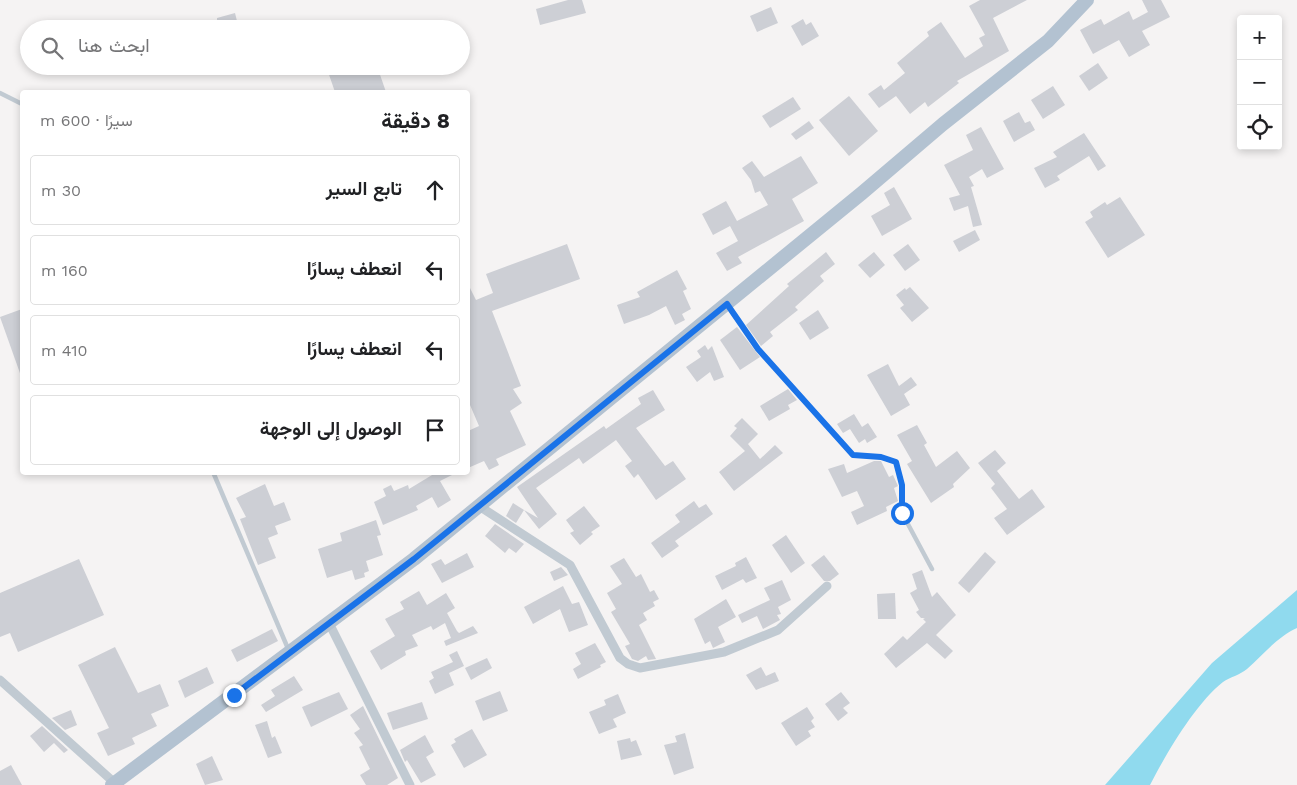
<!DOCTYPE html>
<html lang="ar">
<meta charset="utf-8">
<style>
body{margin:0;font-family:"Work Sans",Vazirmatn,sans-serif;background:#f2f2f2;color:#202124;direction:rtl}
.controls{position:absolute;right:15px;top:15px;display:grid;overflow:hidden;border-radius:5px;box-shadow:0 2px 8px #0003}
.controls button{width:45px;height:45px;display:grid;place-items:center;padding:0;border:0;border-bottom:1px solid #e0e0e0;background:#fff;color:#202124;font:25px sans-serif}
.stop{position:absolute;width:15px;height:15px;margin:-11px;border:4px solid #1a73e8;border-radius:50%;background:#fff}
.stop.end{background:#1a73e8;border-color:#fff;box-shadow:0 1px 5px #0008}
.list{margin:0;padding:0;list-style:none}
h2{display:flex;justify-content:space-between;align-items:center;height:65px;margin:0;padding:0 20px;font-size:21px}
h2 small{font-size:16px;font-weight:400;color:#757577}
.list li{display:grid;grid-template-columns:32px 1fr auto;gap:15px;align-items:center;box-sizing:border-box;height:70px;margin:0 10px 10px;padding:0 10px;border:1px solid #e0e0e0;border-radius:5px}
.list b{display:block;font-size:19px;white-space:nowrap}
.list em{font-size:16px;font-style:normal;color:#757577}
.icon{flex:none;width:28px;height:28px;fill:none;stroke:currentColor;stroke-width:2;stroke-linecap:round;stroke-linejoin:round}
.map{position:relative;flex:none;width:1297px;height:785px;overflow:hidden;direction:ltr}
.search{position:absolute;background:#fff;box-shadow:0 2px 8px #0003;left:20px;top:20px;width:450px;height:55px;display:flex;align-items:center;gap:12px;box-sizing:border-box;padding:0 18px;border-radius:28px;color:#757577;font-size:19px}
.panel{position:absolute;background:#fff;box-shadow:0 2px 8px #0003;left:20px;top:90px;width:450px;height:385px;border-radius:5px;direction:rtl}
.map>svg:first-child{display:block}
.water{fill:#90daee}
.building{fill:#cdcfd5}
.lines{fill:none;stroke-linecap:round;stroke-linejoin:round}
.lane{stroke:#c1cad2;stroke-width:4.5}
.street{stroke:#c1cad2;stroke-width:9}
.primary{stroke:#b3c2d1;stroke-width:14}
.route{stroke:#1a73e8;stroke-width:6}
</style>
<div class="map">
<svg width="1297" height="785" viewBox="0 0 1297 785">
<rect width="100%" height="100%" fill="#f5f3f3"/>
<path class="water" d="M1297,590V628C1277,637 1263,655 1247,669C1240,675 1230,677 1223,682C1195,704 1166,754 1150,785H1105L1212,663Z"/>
<g class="building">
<polygon points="568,0 582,0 586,13 540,25 536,9"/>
<polygon points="980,0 1027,0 993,18 1009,51 957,81 959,83 928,107 925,102 910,114 896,96 879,108 868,94 881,85 884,90 905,73 897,63 929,36 927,32 941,22 965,58 983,46 979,38 985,35 969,6"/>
<polygon points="1142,0 1161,0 1170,17 1142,31 1150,45 1129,57 1119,40 1093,54 1080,30 1101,19 1104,25 1129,11 1133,20 1148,12"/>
<polygon points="771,7 778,23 757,32 750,16"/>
<polygon points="235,13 239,29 194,29 193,24 217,20 217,18"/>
<polygon points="803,19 806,25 811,22 819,36 802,46 791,26"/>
<polygon points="1098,63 1108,78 1089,91 1079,76"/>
<polygon points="326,66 377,66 386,92 335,92"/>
<polygon points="1053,86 1065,105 1043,119 1031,100"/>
<polygon points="849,96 878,131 849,156 819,120"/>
<polygon points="793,97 801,109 770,128 762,116"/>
<polygon points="1019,112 1025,123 1030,121 1035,130 1014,142 1003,121"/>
<polygon points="809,121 814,128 796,140 791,134"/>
<polygon points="981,127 1004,169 987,178 982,169 969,177 974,186 971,187 982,225 973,227 968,206 954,211 949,198 960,195 944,165 973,150 966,135"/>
<polygon points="1084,133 1106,166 1098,171 1089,156 1057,176 1060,180 1045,188 1034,168 1057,157 1053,152"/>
<polygon points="801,156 818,183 792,199 804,221 738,257 742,263 727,271 716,253 738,241 730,226 713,235 702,214 726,201 737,221 768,205 760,191 755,193 751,180 742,168 752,161 764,177"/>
<polygon points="894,187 912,219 882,236 871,216 890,205 884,193"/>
<polygon points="1120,197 1145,235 1108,258 1085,222 1093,217 1090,212 1105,202 1107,205"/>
<polygon points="975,230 980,240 959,252 953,241"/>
<polygon points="567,244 580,279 492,311 521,386 513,389 522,403 510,411 526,445 496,459 499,465 489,470 484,461 468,468 468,431 479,426 470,405 468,406 468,284 476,300 493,293 486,274"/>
<polygon points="908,244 920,260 905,271 893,255"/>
<polygon points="826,252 835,264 820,276 824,281 795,307 798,310 770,332 773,336 761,346 746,325 789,286 787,284"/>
<polygon points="874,252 885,265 870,278 858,265"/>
<polygon points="677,270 687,289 683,291 691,309 682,314 685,320 675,325 666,306 649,315 624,324 617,305 640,297 637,292"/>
<polygon points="910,287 929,308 912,322 900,308 904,305 896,295 905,288 906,290"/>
<polygon points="22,309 22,376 21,376 0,317"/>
<polygon points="818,310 829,328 810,340 799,323"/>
<polygon points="737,327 760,357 740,370 720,340"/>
<polygon points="705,345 708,350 712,346 724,377 714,381 710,372 697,382 686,367 701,357 697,351"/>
<polygon points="888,364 899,386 911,377 917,385 904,394 910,405 891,416 867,375"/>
<polygon points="788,389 797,400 788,405 790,409 769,421 760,406"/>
<polygon points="653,390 665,410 636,428 665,466 673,461 686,479 656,500 638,474 634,478 625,466 632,461 616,440 583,464 579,458 536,488 557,514 539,529 524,510 538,518 517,487 604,426 606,429 641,404 638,398"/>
<polygon points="854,414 862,427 868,423 877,437 867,443 865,439 859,443 850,429 843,433 837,424"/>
<polygon points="742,418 758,434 748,444 760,459 775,445 783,453 734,491 719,472 745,451 730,436 737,428 734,426"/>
<polygon points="917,425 927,443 924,445 936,467 957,451 970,468 953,484 954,487 931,503 907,464 912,461 897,435"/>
<polygon points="995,450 1006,463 997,471 1019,499 1032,489 1045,507 1007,535 994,518 1007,509 991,488 995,484 978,463"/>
<polygon points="874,461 881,461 889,477 893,475 898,486 894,488 898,501 886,507 887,511 857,525 851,512 864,506 857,491 842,497 828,469 844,464 847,473"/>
<polygon points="437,472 458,472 440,481 451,500 438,508 432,497 416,506 418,510 383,525 374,502 386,496 383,489 391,485 394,491 408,485 409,489"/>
<polygon points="265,484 274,506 284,502 291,520 275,526 278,534 268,538 276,558 258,565 240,519 246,517 236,498"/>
<polygon points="694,501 699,508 706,504 713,514 675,541 679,546 662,558 651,543 680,522 675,515"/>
<polygon points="513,503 524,510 516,523 506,516"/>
<polygon points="584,506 600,526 591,532 593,534 580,545 570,533 574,531 566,520"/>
<polygon points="376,520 381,535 377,536 383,555 366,561 369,571 364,573 365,577 355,580 352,570 327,578 318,549 342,541 340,533"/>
<polygon points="495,524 524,544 516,553 509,548 505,553 485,536"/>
<polygon points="786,535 805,563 791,573 772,545"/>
<polygon points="985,552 996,562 969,593 958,583"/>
<polygon points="467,553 474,567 442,583 431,564 441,559 445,565"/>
<polygon points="824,555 839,574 830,581 824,581 811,565"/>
<polygon points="746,557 757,578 746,583 743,579 722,590 715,576 736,566 735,563"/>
<polygon points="624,558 636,577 641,574 650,592 654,590 659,599 653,602 655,606 643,613 647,620 639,625 656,659 648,660 646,656 638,661 632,659 625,646 630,644 611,612 616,609 607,593 622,584 610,566"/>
<polygon points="79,559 104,615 18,652 10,633 0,637 0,593"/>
<polygon points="561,567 568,575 554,581 550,572"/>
<polygon points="922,570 932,597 937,592 956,615 936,635 953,651 945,659 927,643 896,668 884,654 903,636 907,640 926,622 923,619 925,618 921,618 916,612 919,610 910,593 917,589 912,574"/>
<polygon points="782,580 791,600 778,607 781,614 777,615 780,620 763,629 757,616 742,623 738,615 770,600 764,588"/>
<polygon points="563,586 572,604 579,602 588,625 569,632 560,609 533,624 524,607"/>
<polygon points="419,591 427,605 446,593 455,608 447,613 457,631 459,633 473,626 478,633 446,646 444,641 451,638 445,623 433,630 431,626 412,635 418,646 405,651 406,655 381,670 370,651 395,636 385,619 404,609 400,602"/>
<polygon points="895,593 896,619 878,619 877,594"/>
<polygon points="726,599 736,617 718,627 725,642 713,648 710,641 705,644 694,619"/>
<polygon points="272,629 278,641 237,662 231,650"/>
<polygon points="595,643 606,662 600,665 601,667 578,679 573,669 581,664 575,653"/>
<polygon points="115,647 138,693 160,684 169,706 151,714 157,726 132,738 135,744 108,756 97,733 109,728 78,665"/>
<polygon points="457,651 464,666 449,673 454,685 435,694 429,681 434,678 431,672 453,662 449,655"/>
<polygon points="487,658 492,668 471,680 465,668"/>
<polygon points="207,667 214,683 185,698 178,681"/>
<polygon points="761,667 766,676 775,672 779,681 756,690 746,675"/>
<polygon points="294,676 303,690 266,712 261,705 275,696 271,690"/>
<polygon points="500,691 508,711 483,721 475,701"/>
<polygon points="339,692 348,709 311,727 302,707"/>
<polygon points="841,692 850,703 843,708 848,713 838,721 825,704"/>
<polygon points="618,694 626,713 613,719 617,727 599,734 589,712 606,705 604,700"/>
<polygon points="422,702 428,719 393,730 387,713"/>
<polygon points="363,706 398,778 387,785 366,785 360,775 370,769 359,747 363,745 354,733 360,729 350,715"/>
<polygon points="807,707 814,718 811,721 815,727 808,731 811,736 796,746 781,723"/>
<polygon points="71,710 77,725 65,730 52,718"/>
<polygon points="267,721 272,738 275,736 282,753 268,758 255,725"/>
<polygon points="42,726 68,750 64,753 54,743 44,752 30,736"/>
<polygon points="472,729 487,755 464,768 451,745 456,742 454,739"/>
<polygon points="685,733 694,768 674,775 664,745 677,742 675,736"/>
<polygon points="425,735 434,752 426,757 436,775 421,783 407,760 405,762 400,750"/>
<polygon points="630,738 631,742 636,740 642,755 621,760 617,741"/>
<polygon points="212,756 223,780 205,785 196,764"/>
<polygon points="11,765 22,785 0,785 0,771"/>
</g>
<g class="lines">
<g class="lane">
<polyline points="0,93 22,104"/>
<polyline points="728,306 758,349 853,455 881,457 896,462 902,485 902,513 932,569"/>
<polyline points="213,472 289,651"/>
</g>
<g class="street">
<polyline points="479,506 570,565 620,658 628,664 640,668 724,652 778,630 827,586"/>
<polyline points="329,623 410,785"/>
<polyline points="0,680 117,785"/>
</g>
<polyline class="primary" points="112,785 414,559 862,193 943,124 1048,41 1087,0"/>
</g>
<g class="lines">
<polyline class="route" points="234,695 414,559 727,304 758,349 853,455 881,457 896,462 902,485 902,513"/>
</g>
</svg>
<div class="controls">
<button>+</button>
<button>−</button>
<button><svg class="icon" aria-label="locate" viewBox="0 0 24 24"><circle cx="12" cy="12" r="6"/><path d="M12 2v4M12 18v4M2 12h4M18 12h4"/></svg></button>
</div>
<div class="stop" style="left:902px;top:513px"></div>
<div class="stop end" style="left:234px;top:695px"></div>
<div class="search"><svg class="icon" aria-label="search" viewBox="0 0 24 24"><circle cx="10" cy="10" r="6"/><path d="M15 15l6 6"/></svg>ابحث هنا</div>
<section class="panel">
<h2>8 دقيقة<small>سيرًا · 600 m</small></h2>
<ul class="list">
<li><svg class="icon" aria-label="ahead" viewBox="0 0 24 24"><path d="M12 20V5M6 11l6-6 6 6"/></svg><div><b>تابع السير</b></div><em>30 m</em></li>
<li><svg class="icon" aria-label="left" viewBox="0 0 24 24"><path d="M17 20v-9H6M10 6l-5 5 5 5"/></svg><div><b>انعطف يسارًا</b></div><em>160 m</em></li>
<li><svg class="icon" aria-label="left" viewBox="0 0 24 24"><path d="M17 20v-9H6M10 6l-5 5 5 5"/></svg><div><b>انعطف يسارًا</b></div><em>410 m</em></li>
<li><svg class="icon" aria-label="arrive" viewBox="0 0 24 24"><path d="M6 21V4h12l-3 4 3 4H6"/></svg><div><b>الوصول إلى الوجهة</b></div></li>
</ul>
</section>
</div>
